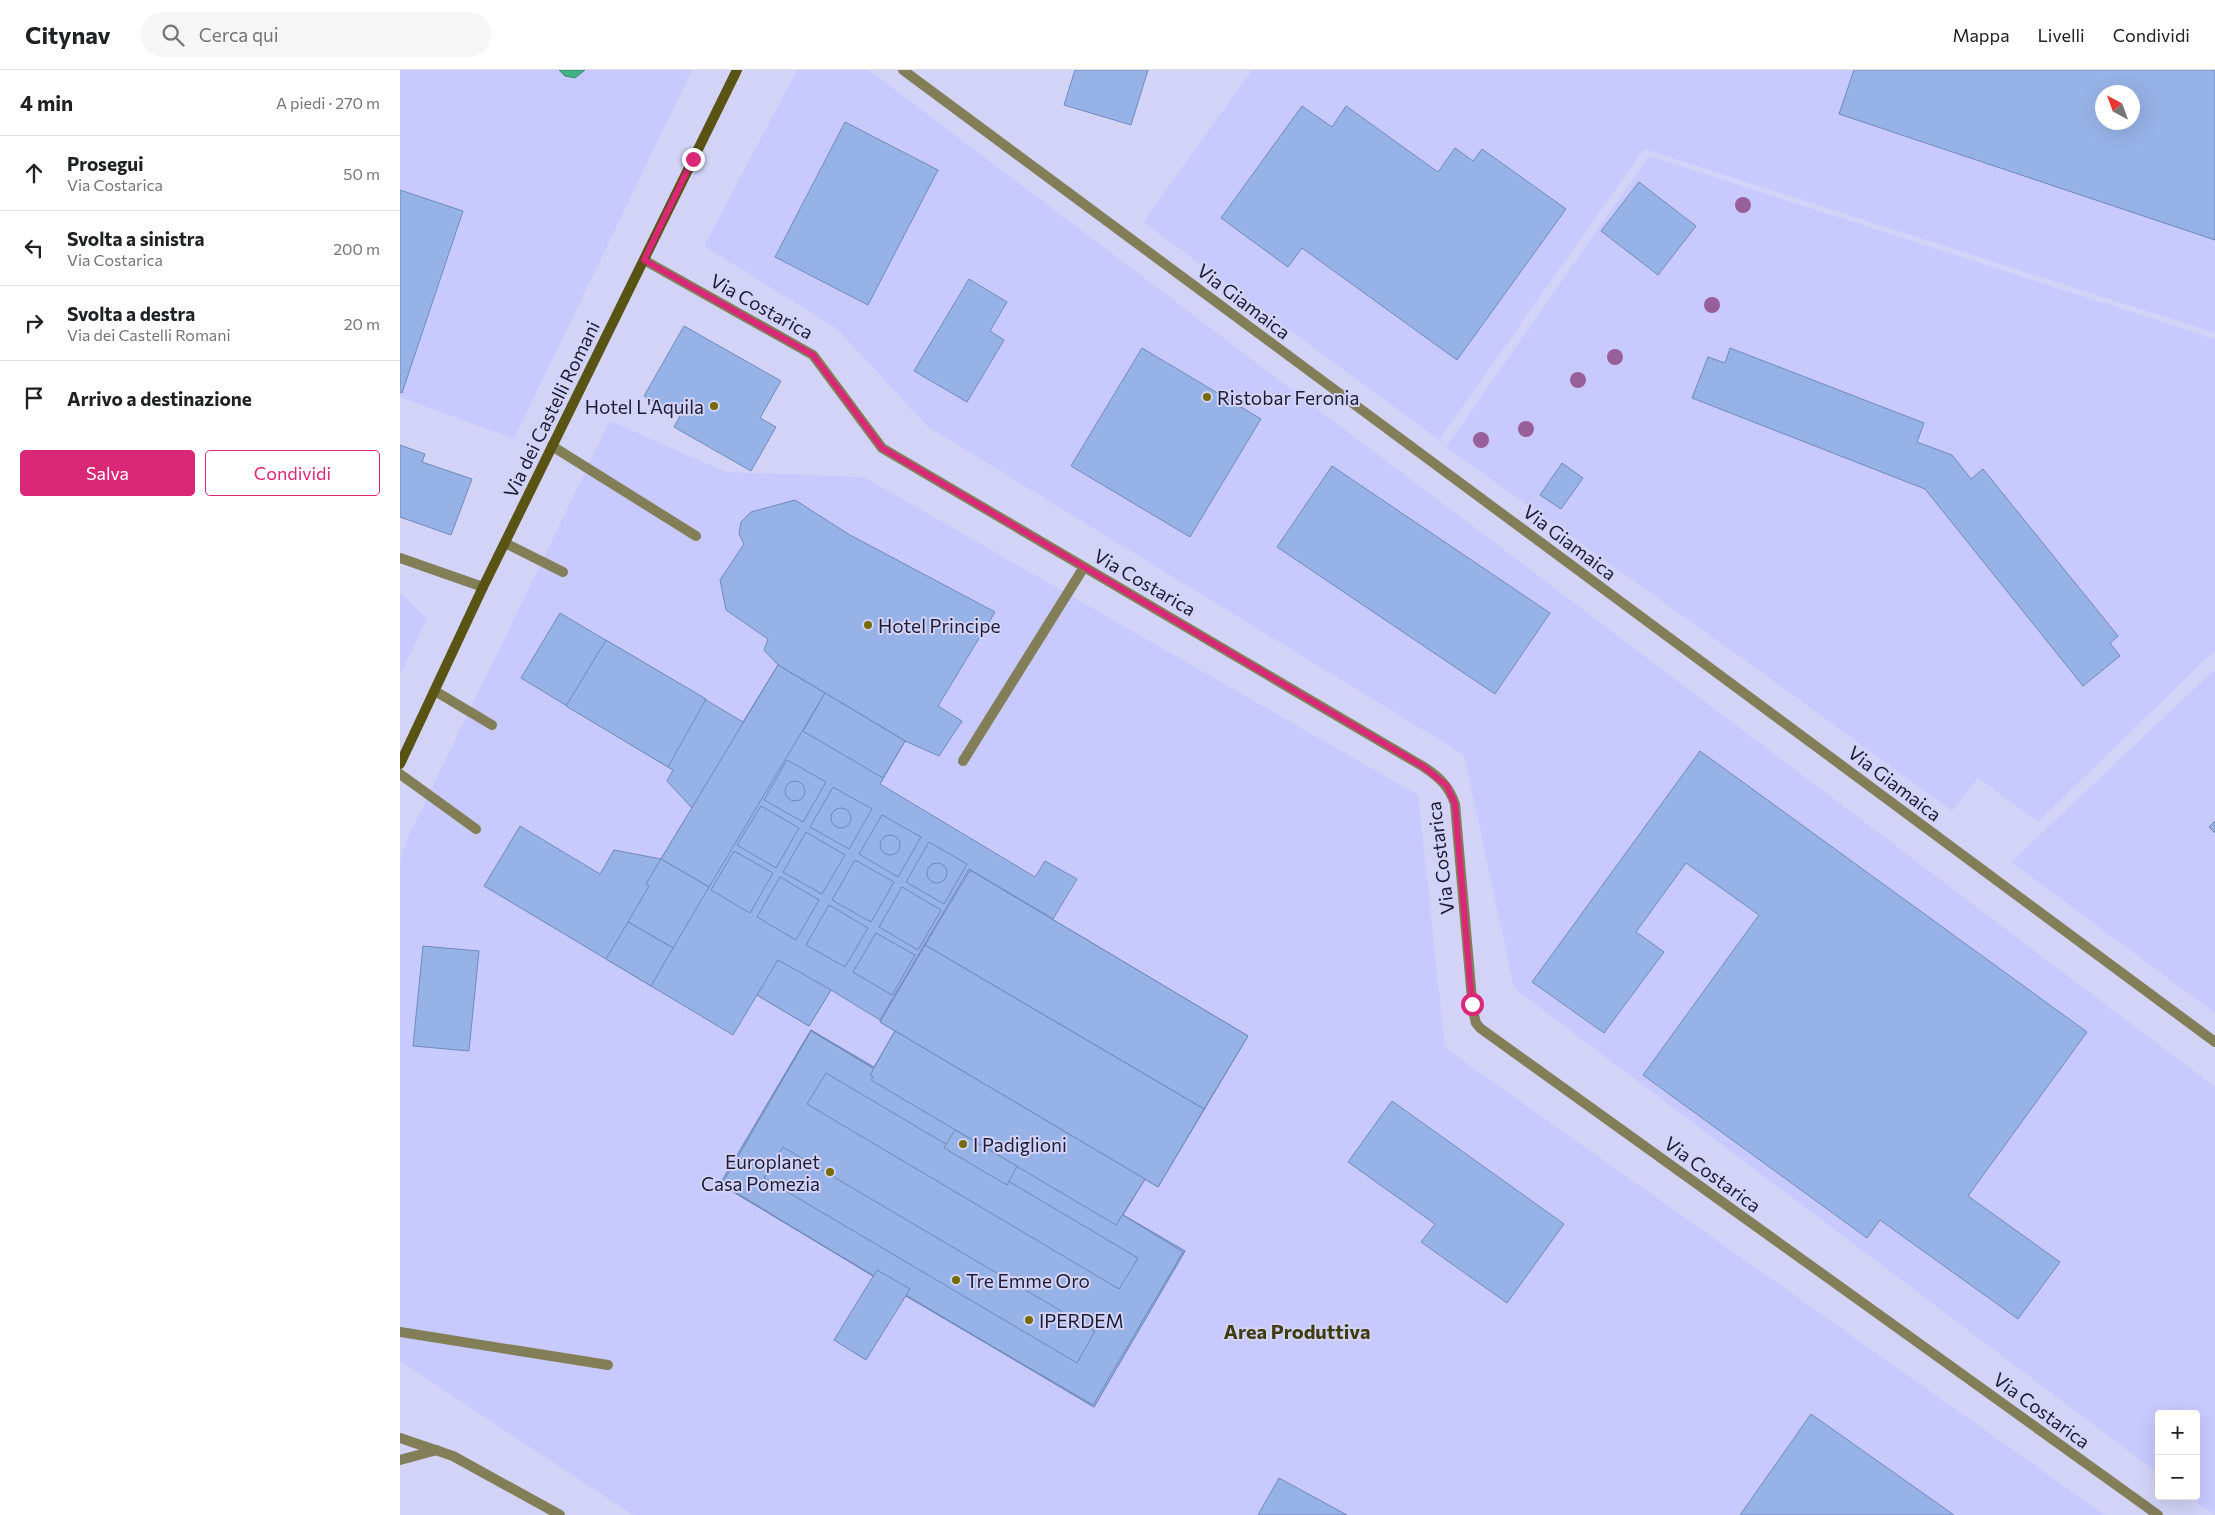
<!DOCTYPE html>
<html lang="it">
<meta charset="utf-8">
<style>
body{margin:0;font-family:Commissioner,sans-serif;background:#f6f6f6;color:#202124}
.controls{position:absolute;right:15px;bottom:15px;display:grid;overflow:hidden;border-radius:5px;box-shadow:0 5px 20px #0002}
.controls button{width:45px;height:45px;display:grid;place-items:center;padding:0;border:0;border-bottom:1px solid #e0e0e0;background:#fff;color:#202124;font:25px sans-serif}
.compass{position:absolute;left:1695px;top:15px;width:45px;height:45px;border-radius:50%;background:#fff;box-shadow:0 5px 20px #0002;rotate:319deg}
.stop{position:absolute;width:15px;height:15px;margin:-11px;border:4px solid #db2777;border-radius:50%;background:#fff}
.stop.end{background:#db2777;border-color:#fff;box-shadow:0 1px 5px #0008}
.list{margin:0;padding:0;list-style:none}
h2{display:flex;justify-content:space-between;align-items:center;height:65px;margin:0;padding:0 20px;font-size:21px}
h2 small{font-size:16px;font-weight:400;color:#757577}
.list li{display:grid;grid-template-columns:32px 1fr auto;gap:15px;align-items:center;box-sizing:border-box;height:75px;padding:0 20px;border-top:1px solid #e0e0e0}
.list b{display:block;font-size:19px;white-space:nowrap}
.list p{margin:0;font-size:16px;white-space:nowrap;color:#757577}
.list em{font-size:16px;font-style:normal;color:#757577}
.actions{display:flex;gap:10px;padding:15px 20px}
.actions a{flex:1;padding:11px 0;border:1px solid #db2777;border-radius:5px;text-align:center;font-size:18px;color:#db2777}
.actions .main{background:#db2777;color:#fff}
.icon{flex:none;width:28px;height:28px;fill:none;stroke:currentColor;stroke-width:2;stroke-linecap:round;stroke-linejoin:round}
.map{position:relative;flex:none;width:1815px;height:1445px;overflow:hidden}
header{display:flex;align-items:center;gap:30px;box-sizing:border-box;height:70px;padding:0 25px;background:#fff;border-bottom:1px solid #e0e0e0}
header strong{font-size:24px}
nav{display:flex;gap:28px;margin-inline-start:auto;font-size:18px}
.search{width:350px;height:45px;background:#f6f6f6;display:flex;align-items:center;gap:12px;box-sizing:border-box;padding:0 18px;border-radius:28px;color:#757577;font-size:19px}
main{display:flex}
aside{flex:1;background:#fff}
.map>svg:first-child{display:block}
.built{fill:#c8caff;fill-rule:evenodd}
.water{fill:#43b186;stroke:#38846d}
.building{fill:#97b2e7;stroke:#7089bc;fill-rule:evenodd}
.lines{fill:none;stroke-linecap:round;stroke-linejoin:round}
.service{stroke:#817e58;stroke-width:10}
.minor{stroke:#817e58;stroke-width:10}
.secondary{stroke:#595314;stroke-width:10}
.tree{fill:#985f99}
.route{stroke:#db2777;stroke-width:6}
.poi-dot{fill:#746b05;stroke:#d2d3f7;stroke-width:2}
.labels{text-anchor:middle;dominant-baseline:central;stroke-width:4;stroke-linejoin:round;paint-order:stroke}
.street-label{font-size:19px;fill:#1d1c32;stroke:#d2d3f7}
.poi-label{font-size:19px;fill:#1d1c32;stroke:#d2d3f7;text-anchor:start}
.neighbourhood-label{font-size:20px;font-weight:bold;fill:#403c12;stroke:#d2d3f7}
</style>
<header>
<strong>Citynav</strong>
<div class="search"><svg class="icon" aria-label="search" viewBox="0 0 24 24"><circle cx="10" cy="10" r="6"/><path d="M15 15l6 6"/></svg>Cerca qui</div>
<nav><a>Mappa</a><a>Livelli</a><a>Condividi</a></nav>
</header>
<main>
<aside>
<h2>4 min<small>A piedi · 270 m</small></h2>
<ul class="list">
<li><svg class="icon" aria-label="ahead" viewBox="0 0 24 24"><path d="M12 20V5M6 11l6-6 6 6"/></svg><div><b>Prosegui</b><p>Via Costarica</p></div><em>50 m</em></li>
<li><svg class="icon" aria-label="left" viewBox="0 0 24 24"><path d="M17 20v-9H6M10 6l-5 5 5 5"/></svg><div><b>Svolta a sinistra</b><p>Via Costarica</p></div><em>200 m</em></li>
<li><svg class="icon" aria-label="right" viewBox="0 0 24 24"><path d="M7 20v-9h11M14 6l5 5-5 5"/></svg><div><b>Svolta a destra</b><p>Via dei Castelli Romani</p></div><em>20 m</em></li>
<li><svg class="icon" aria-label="arrive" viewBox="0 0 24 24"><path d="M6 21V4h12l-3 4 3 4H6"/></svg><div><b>Arrivo a destinazione</b></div></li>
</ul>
<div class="actions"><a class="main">Salva</a><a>Condividi</a></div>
</aside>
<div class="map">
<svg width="1815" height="1445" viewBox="0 0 1815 1445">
<rect width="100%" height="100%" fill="#d2d3f7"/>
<g class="built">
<polygon points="0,0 292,0 114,369 0,327"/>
<polygon points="397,0 469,0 1815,1017 1815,1445 1788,1426 1796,1426 1796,1344 1759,1344 1759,1404 1114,918 1064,685 528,357 436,258 304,176"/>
<path d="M852,0H1815V263L1244,79L1039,370L743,152ZM1702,22H1732V52H1702Z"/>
<polygon points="1249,86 1815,269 1815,580 1638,752 1578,708 1552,741 1353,596 1046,377"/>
<polygon points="210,351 326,402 464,407 1018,725 1045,978 1705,1445 233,1445 0,1291 0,792 7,769"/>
<polygon points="0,523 27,549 0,605"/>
<polygon points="1815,599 1815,943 1611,792"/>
</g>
<polygon class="water" points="159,0 185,0 175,8 165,6"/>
<g class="building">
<polygon points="675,0 748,0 731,55 664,35"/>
<path d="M1454,0H1815V170L1439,44ZM1702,22H1732V52H1702Z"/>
<polygon points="902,36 932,57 946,36 1038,102 1055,78 1073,91 1082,79 1166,139 1057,290 902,178 888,197 821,148"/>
<polygon points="445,52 538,100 468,235 375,187"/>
<polygon points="1239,112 1296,156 1258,205 1201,161"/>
<polygon points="0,120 63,141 2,323 0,322"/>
<polygon points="569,209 607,232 590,261 604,270 567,332 514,301"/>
<polygon points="284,256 381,311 360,348 376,357 351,401 274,357 280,346 244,326"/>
<polygon points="742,278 861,349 790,467 671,396"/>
<polygon points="1330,278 1524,353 1517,372 1552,385 1571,409 1583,399 1718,566 1710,573 1720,586 1683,616 1525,419 1292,328 1308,287 1325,293"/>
<polygon points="0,375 25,384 22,392 72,409 51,465 0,447"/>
<polygon points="1162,393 1183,408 1161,439 1140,425"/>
<polygon points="932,396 1150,543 1095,624 877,477"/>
<polygon points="395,430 450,465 595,542 538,636 562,651 539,686 505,671 378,595 364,580 368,569 326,540 320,510 344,474 339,464 341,452 351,442"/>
<polygon points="160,543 343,652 378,595 505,671 480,714 635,807 645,791 677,809 653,849 569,799 480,950 431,920 409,956 357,925 333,965 84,816 120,756 200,804 214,780 261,789 292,738 267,711 273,700 121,608"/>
<polygon points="206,570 306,629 268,697 166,636"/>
<polygon points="378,595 425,623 309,817 261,789"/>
<polygon points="425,623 505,671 483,708 403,661"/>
<polygon points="1300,681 1687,962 1568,1126 1660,1192 1618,1249 1480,1150 1467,1168 1243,1005 1359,845 1286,793 1236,862 1264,882 1204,963 1132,912"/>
<polygon points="387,690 426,712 403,752 364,730"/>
<circle cx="395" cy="721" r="10"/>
<polygon points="433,717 472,739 449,779 410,757"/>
<polygon points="361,736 399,758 376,798 337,775"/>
<circle cx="441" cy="748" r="10"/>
<polygon points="482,745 521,767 498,807 459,784"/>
<polygon points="1815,751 1815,763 1809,757"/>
<polygon points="406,762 445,785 422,824 383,802"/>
<circle cx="490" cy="775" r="10"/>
<polygon points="529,772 567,794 544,834 506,812"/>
<polygon points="334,781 373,803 350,843 311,820"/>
<polygon points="261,789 309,817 273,878 228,852 249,816 246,814"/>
<polygon points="455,790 494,812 471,852 432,830"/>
<circle cx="537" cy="803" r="10"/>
<polygon points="570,800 848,966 758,1117 745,1109 723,1145 785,1181 694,1337 320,1114 411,960 474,997 495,961 480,952"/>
<polygon points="570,800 848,966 804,1039 525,875"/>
<polygon points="380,807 419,830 396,870 357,847"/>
<polygon points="502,817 541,840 518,880 479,857"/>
<polygon points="429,835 468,858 445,897 406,875"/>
<polygon points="228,852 273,878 251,916 206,889"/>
<polygon points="476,863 515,885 492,925 453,902"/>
<polygon points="525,875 804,1039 758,1117 480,952"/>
<polygon points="23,876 79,881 69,981 13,976"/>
<polygon points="378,890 431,920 409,956 357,925"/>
<polygon points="411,960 473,998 411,961 322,1114 473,1206 320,1114"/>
<polygon points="495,961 745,1109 716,1155 471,1010 473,1007 470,1005"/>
<polygon points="426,1003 738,1188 719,1219 407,1034"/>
<polygon points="992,1031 1164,1154 1107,1233 1021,1172 1035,1154 948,1092"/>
<polygon points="555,1060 617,1096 607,1115 544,1078"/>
<polygon points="383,1077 695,1261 677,1293 364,1108"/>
<polygon points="723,1145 785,1181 694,1337 506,1226 693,1335 783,1182"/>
<polygon points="477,1200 510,1219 466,1290 434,1270"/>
<polygon points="1411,1344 1554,1445 1340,1445"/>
<polygon points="879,1408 947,1445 858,1445"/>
</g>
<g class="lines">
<g class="service">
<polyline points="152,376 296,466"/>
<polyline points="105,473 163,502"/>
<polyline points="35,621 92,655"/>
<polyline points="563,691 684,497"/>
<polyline points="0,704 76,759"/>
<polyline points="0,1262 208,1295"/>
</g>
<g class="minor">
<polyline points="503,0 1815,972"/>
<path d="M244,190L413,285L482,378L1024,697C1039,707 1049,716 1055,734L1073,941L1076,953L1080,958L1758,1445"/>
<polyline points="0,488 83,517"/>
<polyline points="0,1368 53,1386 160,1445"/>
<polyline points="0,1390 37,1380"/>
</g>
<polyline class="secondary" points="0,694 83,517 337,0"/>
</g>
<g class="tree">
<circle cx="1343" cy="135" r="8"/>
<circle cx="1312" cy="235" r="8"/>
<circle cx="1215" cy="287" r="8"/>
<circle cx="1178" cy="310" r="8"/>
<circle cx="1126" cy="359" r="8"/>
<circle cx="1081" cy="370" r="8"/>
</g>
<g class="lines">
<polyline class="route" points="293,89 244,190 413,285 482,378 1024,697 1047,716 1055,734 1072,934"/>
</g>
<g class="poi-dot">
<circle cx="807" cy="327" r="5"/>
<circle cx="314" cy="336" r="5"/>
<circle cx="468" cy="555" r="5"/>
<circle cx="563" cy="1074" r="5"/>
<circle cx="430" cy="1102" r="5"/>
<circle cx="556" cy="1210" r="5"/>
<circle cx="629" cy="1250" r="5"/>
</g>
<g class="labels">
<g class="street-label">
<text transform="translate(844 231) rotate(37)">Via Giamaica</text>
<text transform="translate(362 236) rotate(29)">Via Costarica</text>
<text transform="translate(151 339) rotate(-64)">Via dei Castelli Romani</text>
<text transform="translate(1170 472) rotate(37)">Via Giamaica</text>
<text transform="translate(745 512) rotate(30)">Via Costarica</text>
<text transform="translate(1495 713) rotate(37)">Via Giamaica</text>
<text transform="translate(1040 788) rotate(-97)">Via Costarica</text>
<text transform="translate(1313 1104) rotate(36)">Via Costarica</text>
<text transform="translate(1642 1340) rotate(36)">Via Costarica</text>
</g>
<g class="poi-label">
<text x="817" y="327">Ristobar Feronia</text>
<text x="304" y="336" text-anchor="end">Hotel L'Aquila</text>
<text x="478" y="555">Hotel Principe</text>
<text x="573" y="1074">I Padiglioni</text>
<text x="420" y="1091" text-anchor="end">Europlanet<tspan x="420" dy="22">Casa Pomezia</tspan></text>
<text x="566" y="1210">Tre Emme Oro</text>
<text x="639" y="1250">IPERDEM</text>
</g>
<g class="neighbourhood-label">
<text x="897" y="1261">Area Produttiva</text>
</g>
</g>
</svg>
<div class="controls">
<button>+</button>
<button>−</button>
</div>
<svg class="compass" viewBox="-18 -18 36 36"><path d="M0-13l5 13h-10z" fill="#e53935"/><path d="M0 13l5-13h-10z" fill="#757577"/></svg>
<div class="stop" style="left:1072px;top:934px"></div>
<div class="stop end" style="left:293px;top:89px"></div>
</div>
</main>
